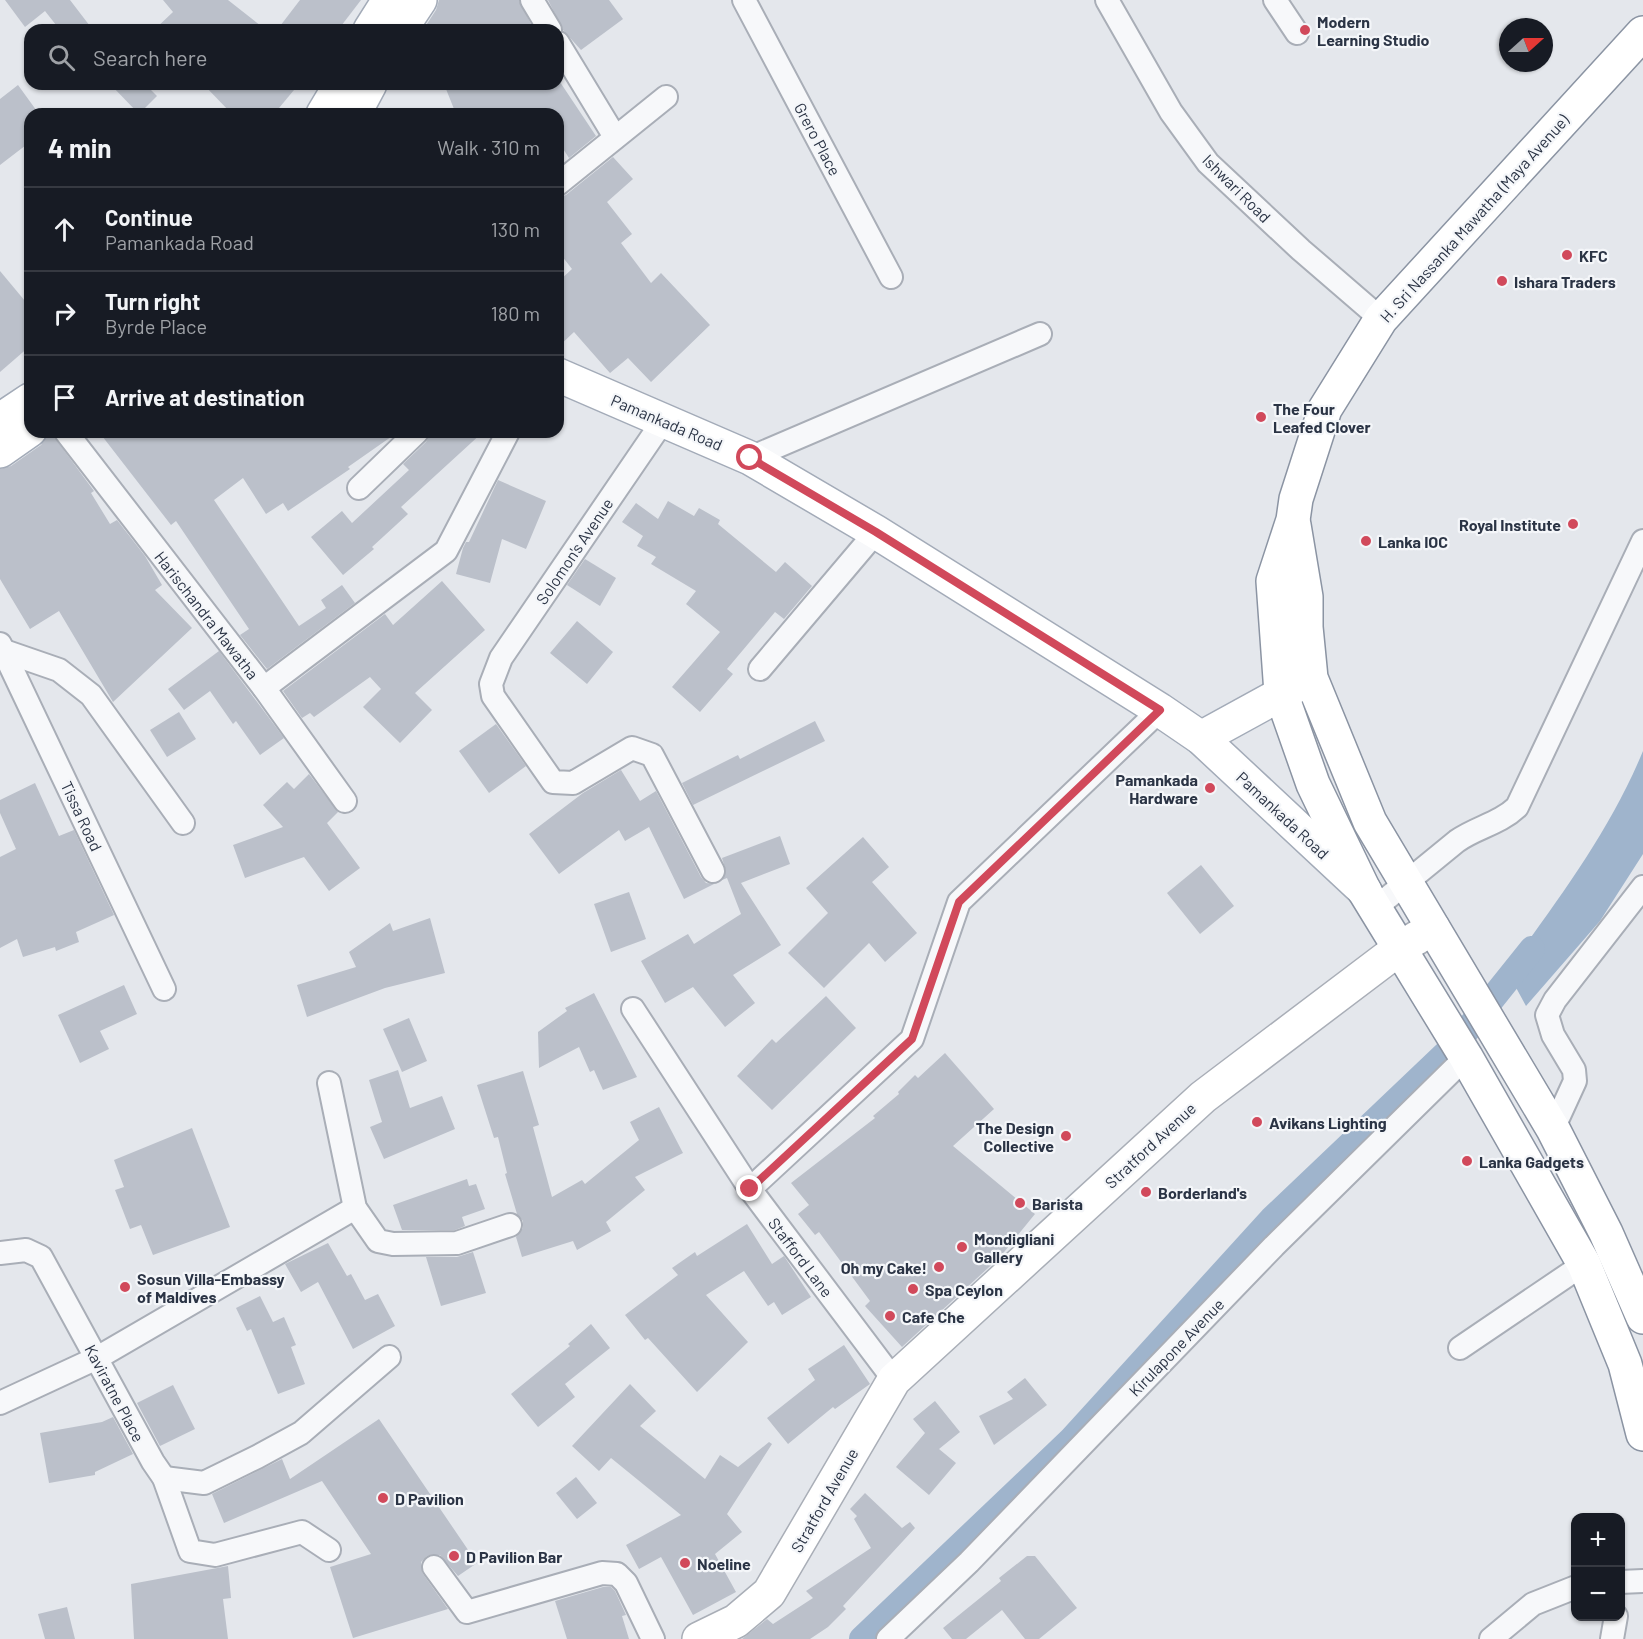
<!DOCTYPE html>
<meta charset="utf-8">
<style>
body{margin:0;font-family:Barlow,sans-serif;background:#20242c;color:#f1f3f6}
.controls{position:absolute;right:18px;bottom:18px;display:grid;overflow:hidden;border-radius:12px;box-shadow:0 2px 4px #0004}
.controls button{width:54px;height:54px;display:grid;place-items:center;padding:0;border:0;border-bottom:2px solid #363941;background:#171b24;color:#f1f3f6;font:30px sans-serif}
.compass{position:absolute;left:1499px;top:18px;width:54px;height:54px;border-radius:50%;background:#171b24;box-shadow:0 2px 4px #0004;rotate:69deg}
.stop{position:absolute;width:18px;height:18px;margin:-14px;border:4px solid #d1495b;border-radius:50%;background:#fff}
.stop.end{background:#d1495b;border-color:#fff;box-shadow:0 2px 6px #0008}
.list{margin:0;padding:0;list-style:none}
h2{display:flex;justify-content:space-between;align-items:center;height:78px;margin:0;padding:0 24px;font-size:26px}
h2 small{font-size:20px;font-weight:400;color:#9ea1a6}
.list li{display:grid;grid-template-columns:39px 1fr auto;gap:18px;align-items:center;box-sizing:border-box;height:84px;padding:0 24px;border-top:2px solid #363941}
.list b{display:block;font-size:22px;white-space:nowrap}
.list p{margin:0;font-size:20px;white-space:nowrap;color:#9ea1a6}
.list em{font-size:20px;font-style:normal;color:#9ea1a6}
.icon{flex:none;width:33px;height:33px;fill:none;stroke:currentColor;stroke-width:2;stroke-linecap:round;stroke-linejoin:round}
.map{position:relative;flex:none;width:1643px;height:1639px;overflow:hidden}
.search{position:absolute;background:#171b24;box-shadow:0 2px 4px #0004;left:24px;top:24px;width:540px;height:66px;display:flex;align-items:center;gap:15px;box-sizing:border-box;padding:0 21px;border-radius:18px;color:#9ea1a6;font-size:22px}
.panel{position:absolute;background:#171b24;box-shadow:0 2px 4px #0004;left:24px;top:108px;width:540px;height:330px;border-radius:18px}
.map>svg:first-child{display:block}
.water{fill:#9fb4cc}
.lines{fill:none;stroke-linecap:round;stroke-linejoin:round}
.canal{stroke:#9fb4cc;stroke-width:26}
.building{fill:#bbc0ca}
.street-casing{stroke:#a9aeb7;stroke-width:26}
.secondary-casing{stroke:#a9aeb7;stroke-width:36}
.primary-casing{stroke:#a3abb8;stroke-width:36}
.highway-casing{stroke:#8b94a3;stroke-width:36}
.street{stroke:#f7f8fa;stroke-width:22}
.secondary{stroke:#fff;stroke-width:33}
.primary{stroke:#fff;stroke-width:33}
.highway{stroke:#fff;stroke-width:33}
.route{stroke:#d1495b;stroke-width:8}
.poi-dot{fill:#d1495b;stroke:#f4f6f9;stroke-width:2}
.labels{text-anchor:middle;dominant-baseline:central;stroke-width:4.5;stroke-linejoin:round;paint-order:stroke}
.poi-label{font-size:16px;font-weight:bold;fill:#2b3445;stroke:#f4f6f9;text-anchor:start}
.street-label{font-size:16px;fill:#2b3445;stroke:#f4f6f9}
</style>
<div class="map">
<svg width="1643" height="1639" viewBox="0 0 1643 1639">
<rect width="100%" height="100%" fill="#e4e7ec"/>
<path class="water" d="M1643,751V854L1600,921L1526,1006L1507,971C1558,899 1609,833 1643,751Z"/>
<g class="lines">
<polyline class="canal" points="862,1639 1071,1440 1272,1219 1456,1044 1532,949"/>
</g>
<g class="building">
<polygon points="5,0 70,0 93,30 60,30 45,11 25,27"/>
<polygon points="163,0 228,0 266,30 154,30 173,12"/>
<polygon points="300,0 361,0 338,30 277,30"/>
<polygon points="439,0 519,0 534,30 423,30 436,10"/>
<polygon points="548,0 609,0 623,19 581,50 563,30"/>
<polygon points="558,79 596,136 569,158 558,141 558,114 456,114 444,84 558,84"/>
<polygon points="110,84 145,84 157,96 139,114"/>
<polygon points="203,84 299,84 274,114 232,114"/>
<polygon points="18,85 39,114 30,114 30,142 0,165 0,99"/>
<polygon points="613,157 633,179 607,202 632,234 621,243 651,283 661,273 710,325 651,382 628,358 610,373 574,332 558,347 558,282 572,269 558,251 558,198 566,195"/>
<polygon points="0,271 30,307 30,346 0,372"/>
<polygon points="99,432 398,432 348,467 350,469 288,511 283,503 266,514 243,478 214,500 299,626 326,608 321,600 342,585 355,603 267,669 240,635 249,629 176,521 171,525"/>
<polygon points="432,432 483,432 401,507 408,514 372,547 374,549 343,575 311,537 342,511 352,523 409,470 403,464 426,442"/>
<polygon points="47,436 54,437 94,491 91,493 110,524 117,520 145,556 162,585 155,590 192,628 113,702 59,611 30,629 0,579 0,469 11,466 41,445"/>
<polygon points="498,480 546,501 526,549 502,539 490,583 456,574 463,548 466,542 469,542"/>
<polygon points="668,501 694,516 699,508 720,520 718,524 776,572 785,562 812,586 784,619 775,612 727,669 733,674 700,712 672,687 720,632 686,604 696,591 651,564 656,557 637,546 643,536 622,522 636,503 658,519"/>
<polygon points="585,559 616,578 600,606 567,585"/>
<polygon points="442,581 485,630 415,693 432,710 400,743 363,707 381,689 370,677 314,717 310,713 302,718 283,691 385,614 393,625"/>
<polygon points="577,621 613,652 587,684 550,653"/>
<polygon points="219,651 284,738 260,755 236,721 233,724 210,691 184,710 168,689"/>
<polygon points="179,712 196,739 167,757 150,730"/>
<polygon points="815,721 825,741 693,805 682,783 738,755 740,759"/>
<polygon points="496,724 526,766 489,793 459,751"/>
<polygon points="621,770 640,801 656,791 701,877 706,883 714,884 684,899 649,827 625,841 619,830 559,874 529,834 583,793"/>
<polygon points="309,774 338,812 327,823 360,868 329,891 304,857 245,878 233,845 283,827 263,805 287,782 294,789"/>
<polygon points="35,783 59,836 74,830 114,915 76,932 79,942 56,951 55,947 23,957 17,939 0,948 0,857 16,849 0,813 0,800"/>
<polygon points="780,836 790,864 741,883 781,945 733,975 755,1003 725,1027 693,987 665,1003 641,961 688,934 694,944 741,914 727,878 722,880 726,871 722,858"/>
<polygon points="863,837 889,867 872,882 917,933 885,962 869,943 824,988 788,953 828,913 806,888"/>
<polygon points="1201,865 1234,906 1200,934 1167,893"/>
<polygon points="629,892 646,939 611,952 594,904"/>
<polygon points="430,918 445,973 385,988 307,1017 297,985 356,967 349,952 390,923 393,931"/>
<polygon points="124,985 137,1014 100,1031 109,1049 80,1063 58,1015"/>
<polygon points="594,993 637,1077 603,1090 594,1070 590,1072 579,1047 539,1068 538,1032 567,1011 565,1008"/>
<polygon points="826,996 856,1028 772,1110 737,1076 772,1039 776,1043"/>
<polygon points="409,1018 427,1061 402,1072 383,1029"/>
<polygon points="945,1053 994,1109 953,1146 1035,1214 1000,1257 902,1347 865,1306 870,1301 819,1232 815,1235 798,1214 809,1205 791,1183 875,1118 873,1116 899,1094 898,1092 915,1075 918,1078"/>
<polygon points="398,1070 410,1108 442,1096 455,1129 384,1159 370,1127 382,1122 369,1080"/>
<polygon points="523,1071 539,1125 533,1127 552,1197 582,1180 585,1184 639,1140 630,1122 659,1107 683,1153 635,1177 645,1190 606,1222 611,1231 577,1250 573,1241 522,1257 516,1237 523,1228 523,1221 517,1214 505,1174 507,1173 498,1137 494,1138 477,1085"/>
<polygon points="192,1128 230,1227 153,1255 141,1225 130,1229 115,1190 124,1187 114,1160"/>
<polygon points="467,1179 469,1186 476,1184 485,1209 462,1217 465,1226 455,1230 402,1230 393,1205"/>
<polygon points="747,1224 772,1264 784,1256 811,1297 782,1315 774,1302 768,1306 744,1271 706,1295 748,1342 697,1392 648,1338 645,1340 625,1315 678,1275 672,1268 695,1252 697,1256"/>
<polygon points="328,1243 347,1276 351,1274 365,1300 378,1294 395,1326 353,1349 318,1282 301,1292 285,1264"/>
<polygon points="473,1252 486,1293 441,1306 426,1257 457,1257"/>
<polygon points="260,1296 273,1322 284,1317 296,1345 291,1347 305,1384 278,1394 251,1329 247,1331 236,1308"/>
<polygon points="591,1324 610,1348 565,1384 575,1397 538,1427 511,1394 570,1346 568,1344"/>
<polygon points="844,1345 870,1384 835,1409 833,1407 788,1444 767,1418 815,1380 808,1369"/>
<polygon points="1025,1378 1047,1405 994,1445 979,1416 1013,1399 1007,1392"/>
<polygon points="630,1384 656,1411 640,1426 705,1479 720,1455 738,1467 769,1442 772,1444 727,1514 742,1532 715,1554 736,1592 693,1615 661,1557 639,1569 626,1545 681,1515 611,1458 599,1471 572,1446"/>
<polygon points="173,1385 195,1429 160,1446 137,1403"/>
<polygon points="935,1401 960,1432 939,1449 956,1463 929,1495 896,1467 925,1433 913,1419"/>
<polygon points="113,1417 133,1454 95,1472 95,1475 49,1483 40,1433 102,1422"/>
<polygon points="379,1419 477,1563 458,1576 440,1555 427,1556 421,1562 423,1574 448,1609 353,1638 330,1567 371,1554 322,1481 224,1523 212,1494 282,1459 290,1479"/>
<polygon points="576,1477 597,1503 577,1519 556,1493"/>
<polygon points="865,1493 902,1528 910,1522 915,1528 843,1606 846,1609 828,1627 810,1639 742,1639 767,1619 773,1624 813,1598 806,1591 871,1548 854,1519 857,1516 850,1509"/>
<polygon points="1027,1556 1035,1556 1077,1608 1039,1639 1025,1639 1002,1610 966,1639 952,1639 943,1628 1001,1581 999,1578"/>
<polygon points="228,1566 231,1598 223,1599 228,1639 134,1639 131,1584"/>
<polygon points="603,1587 611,1587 615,1591 626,1615 622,1616 629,1639 567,1639 555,1601"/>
<polygon points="67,1607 75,1639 45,1639 38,1614"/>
</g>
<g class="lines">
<defs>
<g id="street">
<polyline points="532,0 550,30"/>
<polyline points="744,0 891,277"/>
<polyline points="1107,0 1171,112 1208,163 1301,250 1381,319"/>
<polyline points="1275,0 1297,33"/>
<polyline points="558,43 615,137"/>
<polyline points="558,184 666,97"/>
<polyline points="663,421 501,658 491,684 493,696 553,782 573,783 632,748 652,755 713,871"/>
<polyline points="66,432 264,688 345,801"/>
<polyline points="750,458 1040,334"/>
<polyline points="359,488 417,432"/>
<polyline points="0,644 164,989"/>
<polyline points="4,651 59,670 91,695 183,823"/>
<polyline points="760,669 876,532"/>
<polyline points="264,688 446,551 508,432"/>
<path d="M1375,908L1457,841C1477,827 1499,824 1517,807L1643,541"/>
<polyline points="633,1009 750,1189 894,1380"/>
<polyline points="329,1083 355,1208 378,1241 393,1244 457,1243 510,1225"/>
<polyline points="1553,1129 1575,1081 1574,1070 1553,1035 1547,1015 1555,1000 1643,887"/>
<polyline points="750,1189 912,1039 959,902 1160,710"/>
<polyline points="0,1253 26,1250 41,1257 153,1462 164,1478 190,1551 215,1555 302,1532 329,1550"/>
<polyline points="1460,1348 1584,1264"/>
<polyline points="0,1403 97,1358 355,1208"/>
<polyline points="164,1478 204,1483 257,1457 301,1433 389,1357"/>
<polyline points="434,1567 467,1612 602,1573 617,1574 626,1583 653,1639"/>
<polyline points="1620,1582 1643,1581"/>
<polyline points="888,1639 969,1562 1274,1246 1466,1057"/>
<polyline points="1491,1639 1533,1604 1576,1587"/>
<polyline points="1612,1639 1616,1616"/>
</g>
<polyline id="secondary" points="699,1639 736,1621 769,1593 894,1380 1203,1097 1400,948 1433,928"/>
<g id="primary">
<polyline points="370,30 389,0"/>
<polyline points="400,30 420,0"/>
<polyline points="323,114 341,84"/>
<polyline points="354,114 370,84"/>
<polyline points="558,375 750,458 876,532 1160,710 1201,738 1365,891"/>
<polyline points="0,420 30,400"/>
<polyline points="0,451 30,430"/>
<polyline points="1201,738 1305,681"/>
</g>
<g id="highway">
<polyline points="1643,33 1381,319 1325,409 1296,499 1293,520 1273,581 1281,693 1313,784 1365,892 1466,1057 1584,1264 1625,1364 1643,1434"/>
<polyline points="1294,525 1306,597 1306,627 1311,678 1370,822 1553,1129 1606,1233 1643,1317"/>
</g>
</defs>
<use href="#street" class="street-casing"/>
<use href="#secondary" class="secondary-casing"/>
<use href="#primary" class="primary-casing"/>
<use href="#highway" class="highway-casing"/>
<use href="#street" class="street"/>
<use href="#secondary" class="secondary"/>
<use href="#primary" class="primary"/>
<use href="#highway" class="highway"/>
</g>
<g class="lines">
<polyline class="route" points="750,1189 912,1039 959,902 1160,710 876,532 750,458"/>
</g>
<g class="poi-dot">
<circle cx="1305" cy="30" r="6"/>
<circle cx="1567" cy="255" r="6"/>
<circle cx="1502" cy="281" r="6"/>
<circle cx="1261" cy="417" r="6"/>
<circle cx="1573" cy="524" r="6"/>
<circle cx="1366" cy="541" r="6"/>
<circle cx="1210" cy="788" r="6"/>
<circle cx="1257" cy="1122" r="6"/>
<circle cx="1066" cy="1136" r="6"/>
<circle cx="1467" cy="1161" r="6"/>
<circle cx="1146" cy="1192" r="6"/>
<circle cx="1020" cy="1203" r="6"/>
<circle cx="962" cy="1247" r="6"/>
<circle cx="939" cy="1267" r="6"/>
<circle cx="125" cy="1287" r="6"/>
<circle cx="913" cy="1289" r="6"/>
<circle cx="890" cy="1316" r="6"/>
<circle cx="383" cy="1498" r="6"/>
<circle cx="454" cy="1556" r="6"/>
<circle cx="685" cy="1563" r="6"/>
</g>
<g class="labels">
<g class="poi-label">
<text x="1317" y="21">Modern<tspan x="1317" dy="18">Learning Studio</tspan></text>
<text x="1579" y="255">KFC</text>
<text x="1514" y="281">Ishara Traders</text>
<text x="1273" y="408">The Four<tspan x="1273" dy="18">Leafed Clover</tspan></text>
<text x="1561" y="524" text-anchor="end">Royal Institute</text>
<text x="1378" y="541">Lanka IOC</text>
<text x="1198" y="779" text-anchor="end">Pamankada<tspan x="1198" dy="18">Hardware</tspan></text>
<text x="1269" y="1122">Avikans Lighting</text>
<text x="1054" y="1127" text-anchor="end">The Design<tspan x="1054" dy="18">Collective</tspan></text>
<text x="1479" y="1161">Lanka Gadgets</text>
<text x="1158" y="1192">Borderland's</text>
<text x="1032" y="1203">Barista</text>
<text x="974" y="1238">Mondigliani<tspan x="974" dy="18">Gallery</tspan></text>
<text x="927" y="1267" text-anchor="end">Oh my Cake!</text>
<text x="137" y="1278">Sosun Villa-Embassy<tspan x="137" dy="18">of Maldives</tspan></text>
<text x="925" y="1289">Spa Ceylon</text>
<text x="902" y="1316">Cafe Che</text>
<text x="395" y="1498">D Pavilion</text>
<text x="466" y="1556">D Pavilion Bar</text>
<text x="697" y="1563">Noeline</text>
</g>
<g class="street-label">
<text transform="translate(818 139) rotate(62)">Grero Place</text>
<text transform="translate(1237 188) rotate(45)">Ishwari Road</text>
<text transform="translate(1474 218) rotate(-48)">H. Sri Nassanka Mawatha (Maya Avenue)</text>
<text transform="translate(667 422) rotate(23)">Pamankada Road</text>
<text transform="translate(574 551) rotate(-56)">Solomon's Avenue</text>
<text transform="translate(207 615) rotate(52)">Harischandra Mawatha</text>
<text transform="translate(1283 815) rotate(43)">Pamankada Road</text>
<text transform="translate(82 816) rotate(65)">Tissa Road</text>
<text transform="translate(1150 1145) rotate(-43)">Stratford Avenue</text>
<text transform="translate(801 1257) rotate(53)">Stafford Lane</text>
<text transform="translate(1176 1347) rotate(-46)">Kirulapone Avenue</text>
<text transform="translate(115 1393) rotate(62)">Kaviratne Place</text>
<text transform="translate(824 1500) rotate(-60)">Stratford Avenue</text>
</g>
</g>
</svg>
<div class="controls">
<button>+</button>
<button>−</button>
</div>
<svg class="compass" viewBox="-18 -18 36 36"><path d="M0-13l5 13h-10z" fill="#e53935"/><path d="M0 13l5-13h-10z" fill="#9ea1a6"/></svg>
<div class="stop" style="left:750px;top:458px"></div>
<div class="stop end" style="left:750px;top:1189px"></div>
<div class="search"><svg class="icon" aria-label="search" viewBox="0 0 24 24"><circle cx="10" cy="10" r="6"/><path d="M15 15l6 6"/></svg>Search here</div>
<section class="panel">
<h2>4 min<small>Walk · 310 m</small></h2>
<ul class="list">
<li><svg class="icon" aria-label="ahead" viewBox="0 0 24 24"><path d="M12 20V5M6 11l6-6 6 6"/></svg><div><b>Continue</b><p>Pamankada Road</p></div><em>130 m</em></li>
<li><svg class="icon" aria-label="right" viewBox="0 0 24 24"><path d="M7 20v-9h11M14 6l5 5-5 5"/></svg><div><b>Turn right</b><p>Byrde Place</p></div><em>180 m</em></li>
<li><svg class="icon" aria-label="arrive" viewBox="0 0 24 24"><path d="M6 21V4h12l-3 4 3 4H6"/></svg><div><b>Arrive at destination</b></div></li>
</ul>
</section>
</div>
